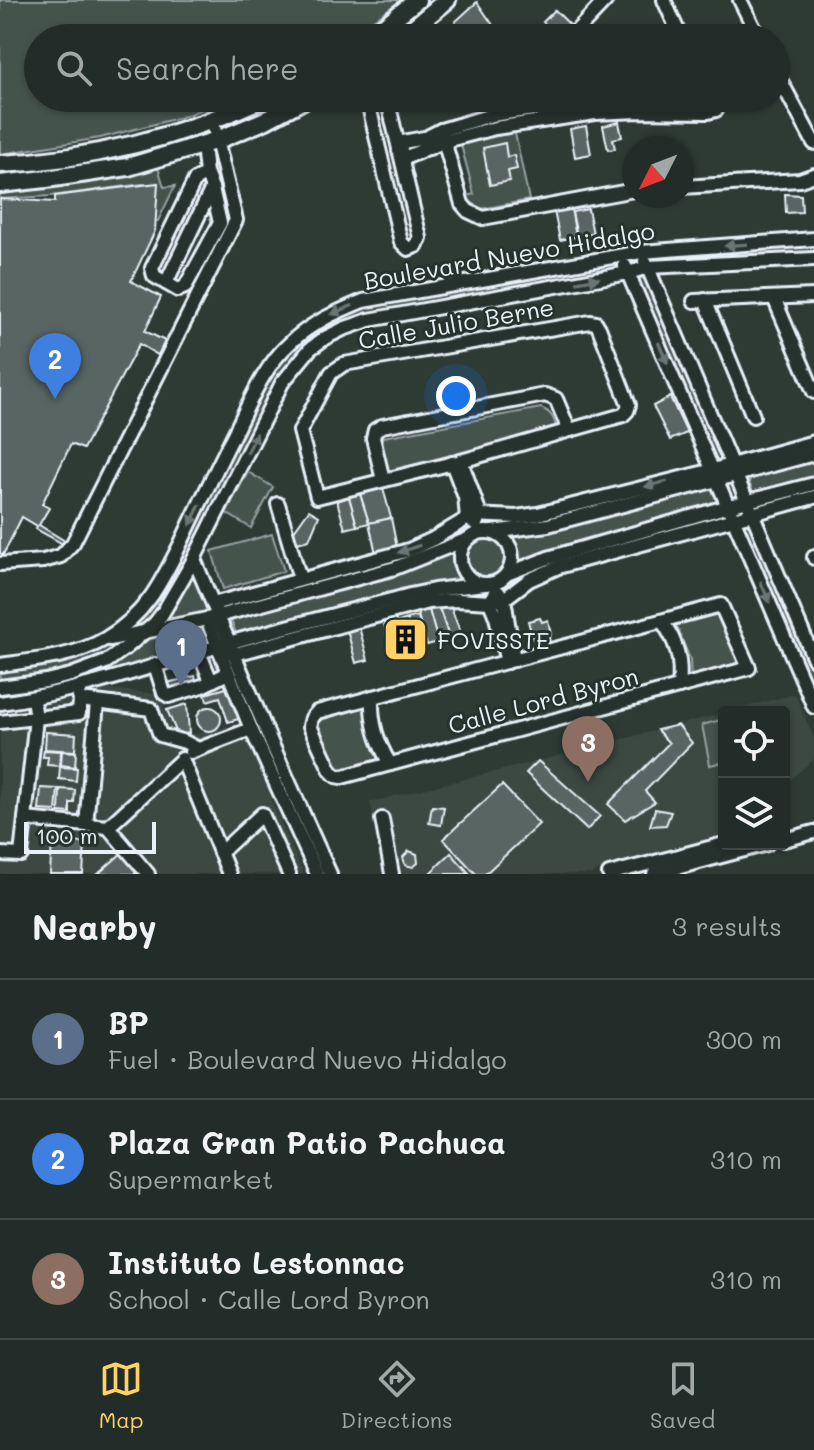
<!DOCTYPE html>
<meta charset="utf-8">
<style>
body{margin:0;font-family:Mali,sans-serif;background:#2e3834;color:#f1f3f6}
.controls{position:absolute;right:24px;bottom:24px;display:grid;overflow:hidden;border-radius:8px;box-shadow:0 2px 6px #0004}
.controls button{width:72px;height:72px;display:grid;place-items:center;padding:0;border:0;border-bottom:2px solid #3f4845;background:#222c28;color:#f1f3f6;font:40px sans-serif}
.compass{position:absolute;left:622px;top:136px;width:72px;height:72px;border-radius:50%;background:#222c28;box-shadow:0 2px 6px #0004;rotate:228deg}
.scale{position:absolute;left:24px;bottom:20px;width:132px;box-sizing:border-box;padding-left:8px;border:4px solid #e8f1f8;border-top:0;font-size:22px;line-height:28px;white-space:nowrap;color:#e8f1f8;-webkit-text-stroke:6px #26332d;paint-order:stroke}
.you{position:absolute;left:456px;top:396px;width:28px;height:28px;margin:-20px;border:6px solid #fff;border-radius:50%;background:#1a73e8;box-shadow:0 0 0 12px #1a73e833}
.badge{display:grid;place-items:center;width:52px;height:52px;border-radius:50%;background:#ffd166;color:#fff;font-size:26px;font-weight:700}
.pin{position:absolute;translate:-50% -66px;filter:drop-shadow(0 2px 4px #0008)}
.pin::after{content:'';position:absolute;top:42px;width:28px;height:24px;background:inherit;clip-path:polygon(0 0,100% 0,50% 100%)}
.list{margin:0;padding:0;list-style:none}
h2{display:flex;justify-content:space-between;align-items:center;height:104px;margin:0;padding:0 32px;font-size:34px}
h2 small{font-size:26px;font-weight:400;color:#a2a7a8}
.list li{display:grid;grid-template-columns:52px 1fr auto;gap:24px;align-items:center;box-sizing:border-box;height:120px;padding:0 32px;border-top:2px solid #3f4845}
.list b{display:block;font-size:30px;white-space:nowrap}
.list p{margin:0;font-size:26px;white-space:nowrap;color:#a2a7a8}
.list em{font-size:26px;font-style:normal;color:#a2a7a8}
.icon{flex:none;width:44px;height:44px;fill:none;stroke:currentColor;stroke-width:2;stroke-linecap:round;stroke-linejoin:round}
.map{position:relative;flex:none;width:814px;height:874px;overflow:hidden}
.search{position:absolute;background:#222c28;box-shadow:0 2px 6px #0004;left:24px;right:24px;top:24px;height:88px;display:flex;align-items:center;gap:20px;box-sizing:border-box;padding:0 28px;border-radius:44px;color:#a2a7a8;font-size:30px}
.sheet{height:464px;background:#222c28}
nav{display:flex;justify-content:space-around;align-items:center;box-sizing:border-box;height:112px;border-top:2px solid #3f4845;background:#222c28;font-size:22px;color:#a2a7a8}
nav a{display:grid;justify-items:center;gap:4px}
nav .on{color:#ffd166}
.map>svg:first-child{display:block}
.built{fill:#3b4843}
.green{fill:#45524e;stroke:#96a2a3;stroke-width:2}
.building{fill:#596563;stroke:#e8f1f8;stroke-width:2}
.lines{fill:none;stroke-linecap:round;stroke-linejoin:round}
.minor-casing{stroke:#e8f1f8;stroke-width:18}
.major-casing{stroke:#e8f1f8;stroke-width:22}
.minor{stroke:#26332d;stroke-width:12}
.major{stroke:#26332d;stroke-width:16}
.oneway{fill:#6a7674}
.labels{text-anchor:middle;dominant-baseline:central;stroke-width:6;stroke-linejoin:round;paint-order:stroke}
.street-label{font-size:24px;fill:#e8f1f8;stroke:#26332d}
.poi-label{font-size:24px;fill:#e8f1f8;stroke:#26332d;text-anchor:start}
</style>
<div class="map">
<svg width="814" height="874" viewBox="0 0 814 874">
<rect width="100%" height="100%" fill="#2e3b35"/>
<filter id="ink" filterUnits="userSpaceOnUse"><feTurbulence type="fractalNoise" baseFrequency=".0125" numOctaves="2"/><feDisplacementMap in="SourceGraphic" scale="16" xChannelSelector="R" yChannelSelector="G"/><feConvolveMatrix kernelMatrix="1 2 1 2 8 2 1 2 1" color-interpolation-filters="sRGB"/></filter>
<g filter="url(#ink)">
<g class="built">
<polygon points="97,688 159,694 178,738 243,723 274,792 271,800 304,874 0,874 0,707"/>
<polygon points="795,694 814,738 814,759 784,785 784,712 727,712"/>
<polygon points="724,713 724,834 613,863 592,874 386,874 370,802 538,761"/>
</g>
<g class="green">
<polygon points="0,0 401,0 348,38 38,38 38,98 231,98 182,117 100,138 0,154"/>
<polygon points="515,133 529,200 481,209 471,202 467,196 474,194 460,141"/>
<polygon points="158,167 164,187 175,186 158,221 154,222 154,185 142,184 51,196 0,199 0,192 87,183"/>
<polygon points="814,243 814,253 656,265 652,261 652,257"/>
<path d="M614,262L616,269L612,271L367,316L308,346L166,601L143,629L122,634C140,619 154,604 166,584L261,391L287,351L320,325L362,307Z"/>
<polygon points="645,278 722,461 716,463 638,279"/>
<path d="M541,408C552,412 556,421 556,432L391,478L386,467L381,442L384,437Z"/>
<polygon points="814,460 814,480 754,495 749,482 751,479 799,466"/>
<polygon points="248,472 273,487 251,528 226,513"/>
<path d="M711,487L718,503L546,554L518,565C520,552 517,546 509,536L539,532Z"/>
<polygon points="742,520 746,520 749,522 814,674 814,692 742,524"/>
<polygon points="272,534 284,571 223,589 212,551"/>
<circle cx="486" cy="558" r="20"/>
<polygon points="452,552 452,566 460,581 237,636 231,620 277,607 309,595 399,571"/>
<polygon points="194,570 212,613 159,625 177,605"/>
<polygon points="719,613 741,665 691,680 690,659 676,625"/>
<polygon points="198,625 203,628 211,644 160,660 96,675 96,672 134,649 149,636"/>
<polygon points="129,641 110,654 60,674 0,682 0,672 59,664 80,658 100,648"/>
<polygon points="368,706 368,731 379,759 338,770 329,755 317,727 321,720"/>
<polygon points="724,719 724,762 710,765 702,725"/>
</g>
<g class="building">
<polygon points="477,2 502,38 459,38 455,22"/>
<polygon points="555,10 571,26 559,38 543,22"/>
<polygon points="619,122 622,137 613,139 615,149 608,150 603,126"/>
<polygon points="586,126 591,154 575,157 570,129"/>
<polygon points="505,143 507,157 514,155 517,169 508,171 510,181 490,185 483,148"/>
<polygon points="158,183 155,231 131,281 161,297 145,331 165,341 158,355 139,344 83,449 71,444 42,504 49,508 39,525 65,541 63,544 36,529 37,526 22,517 3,555 0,553 0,199 55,202 55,196"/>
<polygon points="785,194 801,195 802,212 786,213"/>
<polygon points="571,208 576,237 560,240 554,211"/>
<polygon points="588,209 593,234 577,236 572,212"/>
<polygon points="670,397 687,433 670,440 653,406"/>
<polygon points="383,488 391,518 369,523 360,494"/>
<polygon points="360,494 369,523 357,526 349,497"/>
<polygon points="349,497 357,526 345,529 337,501"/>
<polygon points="309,510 319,516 309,540 297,543 294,531"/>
<polygon points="391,518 398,553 377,558 369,523"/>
<polygon points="450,605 461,634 449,637 439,608"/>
<polygon points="439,608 449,637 437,640 429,610"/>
<polygon points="429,610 438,642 427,645 417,612"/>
<polygon points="418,616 425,644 414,646 407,619"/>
<polygon points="395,617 402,649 391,653 383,619"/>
<polygon points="540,618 542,622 548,620 551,635 549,637 550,644 539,647 537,638 533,639 528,621"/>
<polygon points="407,619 415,650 403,652 396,623"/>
<polygon points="359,627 368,660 356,663 347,630"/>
<polygon points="195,676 198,686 170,693 167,683"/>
<polygon points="233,686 242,718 228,722 220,697 207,701 205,694"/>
<polygon points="187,704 189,733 178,736 167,710"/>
<circle cx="209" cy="719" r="12"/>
<polygon points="678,725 692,743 645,791 655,802 625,820 608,804 669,743 657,730"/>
<polygon points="46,732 76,734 75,751 45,749"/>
<polygon points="44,750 61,751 60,766 47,765 48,757 43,757"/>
<polygon points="62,751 76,752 75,767 61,765"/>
<polygon points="538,761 600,816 587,830 526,773"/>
<polygon points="60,767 77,768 76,781 59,779"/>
<polygon points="502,785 539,824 485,874 476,874 443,839"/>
<polygon points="41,788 58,789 56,811 39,810"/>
<polygon points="60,789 75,790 74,803 70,803 70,813 59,812"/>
<polygon points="432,806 444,807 441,825 429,823"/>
<polygon points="655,809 671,812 666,825 650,826"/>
<polygon points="52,841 85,843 83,874 50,874"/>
<polygon points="409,851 417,854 418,863 413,867 405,865 403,857"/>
<polygon points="123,852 142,874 98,874"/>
<polygon points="451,853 470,874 429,874"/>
</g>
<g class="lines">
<defs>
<g id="minor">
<polyline points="664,0 681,38"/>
<polyline points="740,0 759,38"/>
<polyline points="570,38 606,0"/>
<polyline points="776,72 814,143"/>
<polyline points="367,98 401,242 408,249 416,246 420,238 387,98"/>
<polyline points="493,114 509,98"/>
<polyline points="441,130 462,204 468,211 483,218 634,190"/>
<polyline points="429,136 441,130 492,115 610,98"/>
<polyline points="424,138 403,142 399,151 407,157 425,149"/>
<polyline points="203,145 206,173 212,188 220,223 185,287 178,290 154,276 152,268 195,180 206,173"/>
<polyline points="429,148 445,141 495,128 595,113 639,111 708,112 716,110 709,98"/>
<polyline points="682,187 800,180 814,175"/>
<polyline points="645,261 814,659"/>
<polyline points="625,266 814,707"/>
<polyline points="166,283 212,188"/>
<polyline points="774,298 814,392"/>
<polyline points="705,300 753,416"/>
<polyline points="694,301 814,296"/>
<polygon points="590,322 596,323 599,328 629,405 627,411 623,415 461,461 317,497 300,431 331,373 344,364"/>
<polyline points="452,463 465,497 467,518 476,524 480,514 461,461"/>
<polyline points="383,480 373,438 375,430 382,426 545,395 556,399 569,430"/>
<polyline points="278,504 300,579"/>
<polyline points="492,532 548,525 814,454"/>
<circle cx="486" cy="558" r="26"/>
<polyline points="814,557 814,558"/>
<polyline points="194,559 271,742 330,874"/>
<polyline points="0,564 43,561 61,556 73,543 236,220 212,119"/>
<polyline points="507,574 548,558 729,506 814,484"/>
<polyline points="213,604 409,550 433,539 473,515 516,517 538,514 713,470 814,442"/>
<polygon points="721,605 749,668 342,777 336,776 331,771 310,726 312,718 317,712"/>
<polyline points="207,619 251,729 317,874"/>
<path d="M662,621C677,642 682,660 679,687"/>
<polyline points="110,639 207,619 395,568 468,539"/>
<polyline points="218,647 235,654 428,602 457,600 490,602 504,599 529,580 558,567 814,497"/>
<polyline points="199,652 211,681"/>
<polyline points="507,662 496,617 490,602 497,591 504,599 514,660"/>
<path d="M0,665C36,660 74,657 105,639C145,615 160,585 180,545C197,509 215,472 233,436C249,404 263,367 290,343C311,323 336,312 363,301L641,252L814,239"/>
<polyline points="155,665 164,693 169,696 202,686 228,673"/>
<polyline points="0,687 46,681 71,675 106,662 127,647 155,623 162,614 194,559 282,383 310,349 325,338 343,329 369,320 628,273 648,267 814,259"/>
<path d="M372,697C371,723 377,742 390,764"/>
<polyline points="80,700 151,709 160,735 185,742 198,749"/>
<path d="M0,703C79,692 156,665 232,642C291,625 351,611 410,595L434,590L485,584"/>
<polyline points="0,722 79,713 80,700 78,693"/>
<polyline points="191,752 251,729"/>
<polyline points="25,819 108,827"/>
<polyline points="382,819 392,874"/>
<polyline points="86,825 97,703"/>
<polyline points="784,840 814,832"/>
<polyline points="220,853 262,814 289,874"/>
<polyline points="0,854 21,855 36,718 33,698"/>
<polyline points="148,874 108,827 182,759 229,874"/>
<polyline points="609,874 724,844"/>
<polyline points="654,874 767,844"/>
</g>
<g id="major">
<polyline points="369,38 417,0"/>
<polyline points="401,38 447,0"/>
<path d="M0,164C90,160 182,137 263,98"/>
<polyline points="0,184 46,179 128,167 218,140 266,120 307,98"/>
</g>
</defs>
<use href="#minor" class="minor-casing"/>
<use href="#major" class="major-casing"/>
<use href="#minor" class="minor"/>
<use href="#major" class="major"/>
</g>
<defs><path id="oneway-solid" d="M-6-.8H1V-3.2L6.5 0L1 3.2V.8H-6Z" transform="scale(2)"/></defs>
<g class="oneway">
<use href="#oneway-solid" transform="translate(736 245) rotate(176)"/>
<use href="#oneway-solid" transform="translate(588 280) rotate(-10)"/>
<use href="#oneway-solid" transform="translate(342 310) rotate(157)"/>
<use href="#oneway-solid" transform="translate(663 353) rotate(67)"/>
<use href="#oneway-solid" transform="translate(252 443) rotate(-64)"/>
<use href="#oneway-solid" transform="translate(656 484) rotate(166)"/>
<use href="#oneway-solid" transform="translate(195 515) rotate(116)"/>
<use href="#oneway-solid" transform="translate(409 549) rotate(161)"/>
<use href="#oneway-solid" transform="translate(765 592) rotate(67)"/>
</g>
</g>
<defs>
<symbol id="building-square" viewBox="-11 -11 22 22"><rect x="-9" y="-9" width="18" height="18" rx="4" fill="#ffd166" stroke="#26332d"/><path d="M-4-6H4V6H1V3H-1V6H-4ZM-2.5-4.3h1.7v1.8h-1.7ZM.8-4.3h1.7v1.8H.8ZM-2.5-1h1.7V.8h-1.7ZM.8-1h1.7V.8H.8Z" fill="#111"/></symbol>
</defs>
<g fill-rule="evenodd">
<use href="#building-square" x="380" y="614" width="51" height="51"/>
</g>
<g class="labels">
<g class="street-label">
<text transform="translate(509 255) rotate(-10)">Boulevard Nuevo Hidalgo</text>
<text transform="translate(456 323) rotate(-10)">Calle Julio Berne</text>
<text transform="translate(543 700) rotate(-15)">Calle Lord Byron</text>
</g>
<g class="poi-label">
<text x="437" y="639">FOVISSTE</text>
</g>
</g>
</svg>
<div class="controls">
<button><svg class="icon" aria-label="locate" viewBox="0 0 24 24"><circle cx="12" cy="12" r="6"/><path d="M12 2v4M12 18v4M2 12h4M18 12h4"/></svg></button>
<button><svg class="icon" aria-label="layers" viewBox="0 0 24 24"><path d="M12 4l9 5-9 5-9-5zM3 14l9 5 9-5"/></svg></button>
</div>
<svg class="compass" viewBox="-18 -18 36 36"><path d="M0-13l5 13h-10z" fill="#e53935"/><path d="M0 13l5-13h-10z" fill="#a2a7a8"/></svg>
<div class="scale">100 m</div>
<div class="you"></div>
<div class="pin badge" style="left:181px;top:686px;background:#5c6f8a">1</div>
<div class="pin badge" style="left:55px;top:399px;background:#3f7fe0">2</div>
<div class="pin badge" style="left:588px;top:782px;background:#8d6e63">3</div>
<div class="search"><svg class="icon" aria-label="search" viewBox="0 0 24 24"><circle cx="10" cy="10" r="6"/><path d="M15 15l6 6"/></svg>Search here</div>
</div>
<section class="sheet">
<h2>Nearby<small>3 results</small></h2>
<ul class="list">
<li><span class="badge" style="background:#5c6f8a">1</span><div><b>BP</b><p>Fuel · Boulevard Nuevo Hidalgo</p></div><em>300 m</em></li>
<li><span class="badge" style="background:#3f7fe0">2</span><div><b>Plaza Gran Patio Pachuca</b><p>Supermarket</p></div><em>310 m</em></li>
<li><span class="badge" style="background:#8d6e63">3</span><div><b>Instituto Lestonnac</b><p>School · Calle Lord Byron</p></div><em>310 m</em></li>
</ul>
</section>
<nav>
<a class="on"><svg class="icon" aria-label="map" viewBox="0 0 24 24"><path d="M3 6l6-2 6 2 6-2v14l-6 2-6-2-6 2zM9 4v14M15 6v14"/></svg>Map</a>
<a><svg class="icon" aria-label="directions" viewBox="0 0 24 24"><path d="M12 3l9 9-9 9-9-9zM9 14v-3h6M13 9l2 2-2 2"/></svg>Directions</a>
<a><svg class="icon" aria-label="saved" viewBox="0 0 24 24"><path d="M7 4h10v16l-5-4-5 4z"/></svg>Saved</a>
</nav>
